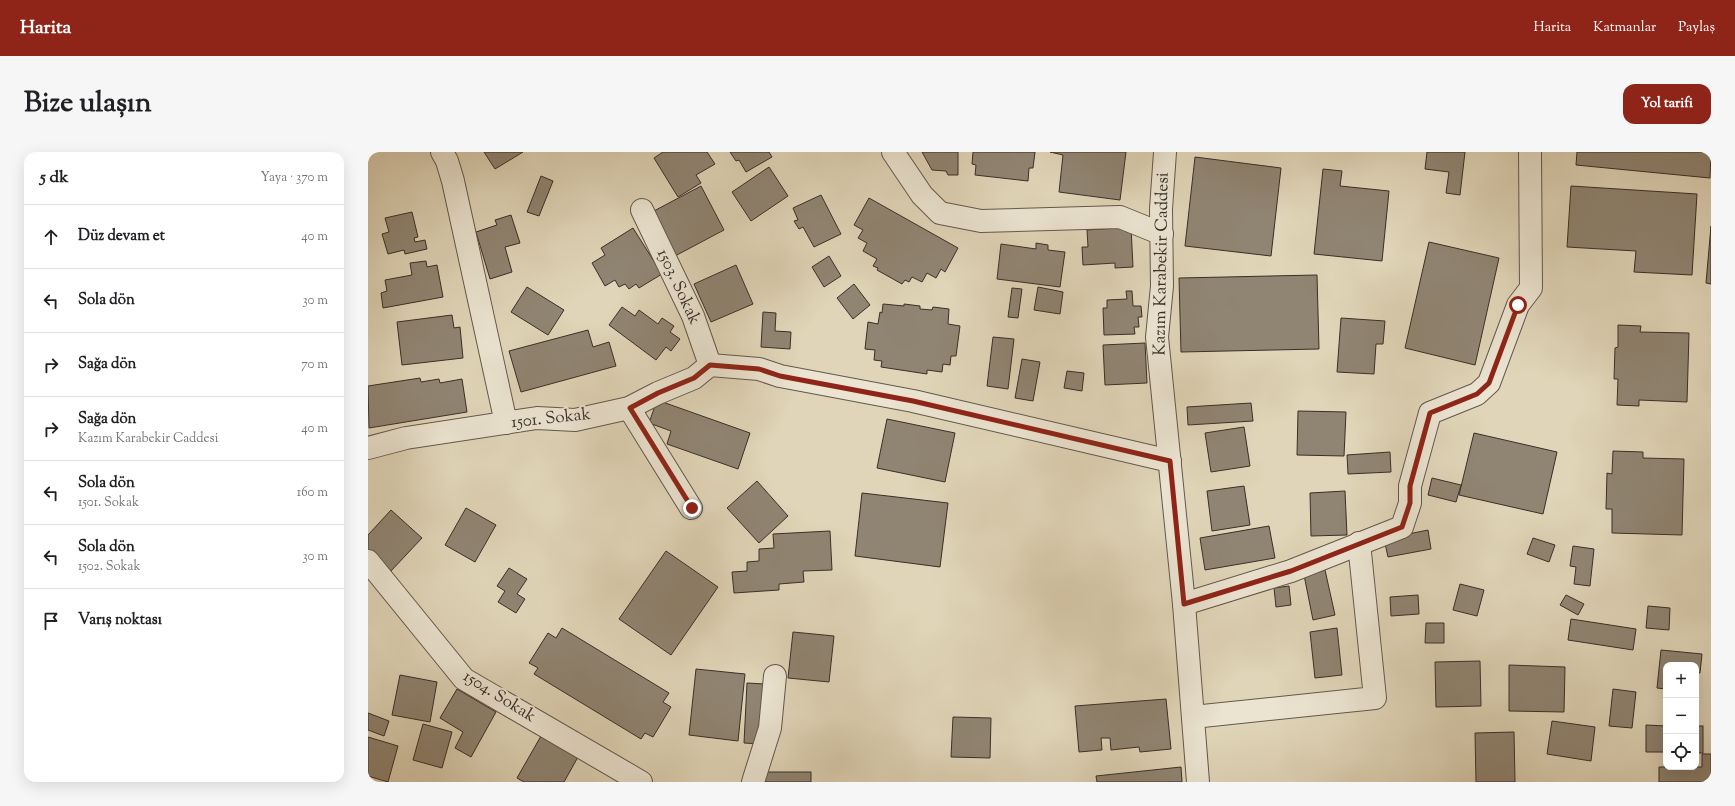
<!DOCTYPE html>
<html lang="tr">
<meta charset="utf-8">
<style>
body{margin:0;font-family:"Sorts Mill Goudy",serif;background:#f6f6f6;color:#202124}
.controls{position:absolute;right:12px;bottom:12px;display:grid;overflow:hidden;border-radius:8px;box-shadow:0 4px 16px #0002}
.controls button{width:36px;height:36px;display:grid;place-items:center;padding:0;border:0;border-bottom:1px solid #e0e0e0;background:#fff;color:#202124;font:20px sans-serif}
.stop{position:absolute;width:12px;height:12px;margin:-9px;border:3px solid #8f2418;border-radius:50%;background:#fff}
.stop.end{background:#8f2418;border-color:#fff;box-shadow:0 1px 4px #0008}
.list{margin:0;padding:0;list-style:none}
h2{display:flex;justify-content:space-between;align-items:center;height:52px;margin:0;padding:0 16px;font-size:17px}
h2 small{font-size:13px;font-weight:400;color:#757577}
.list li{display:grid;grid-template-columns:26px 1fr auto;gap:12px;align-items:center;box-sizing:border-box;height:64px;padding:0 16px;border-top:1px solid #e0e0e0}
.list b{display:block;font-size:15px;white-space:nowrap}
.list p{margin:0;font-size:13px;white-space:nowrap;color:#757577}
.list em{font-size:13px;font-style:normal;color:#757577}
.icon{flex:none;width:22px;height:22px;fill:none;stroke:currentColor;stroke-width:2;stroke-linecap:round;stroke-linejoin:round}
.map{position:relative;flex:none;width:1343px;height:630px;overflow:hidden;border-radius:12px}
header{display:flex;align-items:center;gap:24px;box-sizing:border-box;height:56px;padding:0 20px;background:#8f2418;color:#fff}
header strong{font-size:19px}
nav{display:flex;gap:22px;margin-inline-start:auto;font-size:14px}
.intro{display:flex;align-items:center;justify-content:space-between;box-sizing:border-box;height:96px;padding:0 24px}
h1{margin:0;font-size:28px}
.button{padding:10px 18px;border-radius:12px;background:#8f2418;color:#fff;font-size:14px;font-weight:700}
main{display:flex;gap:24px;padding:0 24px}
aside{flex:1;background:#fff;border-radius:12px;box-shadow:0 4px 16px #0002}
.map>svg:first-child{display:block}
.building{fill:#908573;stroke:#3a2e28}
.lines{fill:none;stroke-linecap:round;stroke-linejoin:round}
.street-casing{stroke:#64584c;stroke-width:24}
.street{stroke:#ebe4d1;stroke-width:22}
.route{stroke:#8f2418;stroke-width:5}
.labels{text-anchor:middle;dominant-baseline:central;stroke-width:4;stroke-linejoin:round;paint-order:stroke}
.street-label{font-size:17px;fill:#3a2e28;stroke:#ebe4d1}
</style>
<header>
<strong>Harita</strong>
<nav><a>Harita</a><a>Katmanlar</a><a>Paylaş</a></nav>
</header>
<div class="intro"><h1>Bize ulaşın</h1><a class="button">Yol tarifi</a></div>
<main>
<aside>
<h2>5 dk<small>Yaya · 370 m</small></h2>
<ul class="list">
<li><svg class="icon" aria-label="ahead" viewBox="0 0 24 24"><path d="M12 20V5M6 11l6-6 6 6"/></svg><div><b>Düz devam et</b></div><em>40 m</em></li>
<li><svg class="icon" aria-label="left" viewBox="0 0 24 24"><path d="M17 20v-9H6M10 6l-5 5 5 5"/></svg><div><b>Sola dön</b></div><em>30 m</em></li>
<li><svg class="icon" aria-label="right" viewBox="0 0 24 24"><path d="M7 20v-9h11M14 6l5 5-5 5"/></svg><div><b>Sağa dön</b></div><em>70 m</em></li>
<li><svg class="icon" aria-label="right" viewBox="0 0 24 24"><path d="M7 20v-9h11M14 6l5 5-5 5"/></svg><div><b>Sağa dön</b><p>Kazım Karabekir Caddesi</p></div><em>40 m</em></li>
<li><svg class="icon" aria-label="left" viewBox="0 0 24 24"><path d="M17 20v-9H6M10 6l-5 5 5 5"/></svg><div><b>Sola dön</b><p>1501. Sokak</p></div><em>160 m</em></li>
<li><svg class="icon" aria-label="left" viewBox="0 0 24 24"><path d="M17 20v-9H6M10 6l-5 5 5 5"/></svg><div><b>Sola dön</b><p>1502. Sokak</p></div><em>30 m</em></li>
<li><svg class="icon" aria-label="arrive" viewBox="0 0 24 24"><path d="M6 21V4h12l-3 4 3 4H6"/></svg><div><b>Varış noktası</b></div></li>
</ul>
</aside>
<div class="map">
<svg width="1343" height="630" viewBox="0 0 1343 630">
<rect width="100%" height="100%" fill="#e0d5b8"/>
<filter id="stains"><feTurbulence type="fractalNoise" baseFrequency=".005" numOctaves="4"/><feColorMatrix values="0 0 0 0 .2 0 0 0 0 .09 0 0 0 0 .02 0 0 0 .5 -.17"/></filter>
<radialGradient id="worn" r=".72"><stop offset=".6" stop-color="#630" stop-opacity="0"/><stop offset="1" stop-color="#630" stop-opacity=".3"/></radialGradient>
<g class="building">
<polygon points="116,0 155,0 127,17"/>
<polygon points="295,0 339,0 347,12 328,23 333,31 310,45 286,6"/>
<polygon points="362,0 401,0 404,5 378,20 371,8 368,9"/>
<polygon points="554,0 590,0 590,23 580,23 578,19 564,18"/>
<polygon points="605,0 667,0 665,16 661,16 660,29 607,23 608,13 604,12"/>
<polygon points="682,0 758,0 752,48 691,40 695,3"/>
<polygon points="1059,0 1097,0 1092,43 1078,41 1081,20 1057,17"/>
<polygon points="1209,0 1343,0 1342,26 1208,13"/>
<polygon points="827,5 913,16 903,104 817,94"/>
<polygon points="401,15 420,44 383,69 364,40"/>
<polygon points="955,17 974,19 972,34 1021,39 1014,109 946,102"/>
<polygon points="173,24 185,29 171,64 159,60"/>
<polygon points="333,34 356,78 307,104 284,60"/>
<polygon points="1203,34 1329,42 1324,123 1266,120 1268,99 1199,95"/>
<polygon points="453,43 473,82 446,95 435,75 431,77 426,69 430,68 425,56"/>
<polygon points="501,46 590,96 577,120 573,117 568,126 559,121 554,130 544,125 541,130 537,128 534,132 509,118 510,116 505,114 509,107 495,99 499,91 490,86 495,78 486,73"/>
<polygon points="44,60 50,85 46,86 47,90 57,88 59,97 37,102 36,98 20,102 14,82 21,80 17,66"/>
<polygon points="143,63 152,91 137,95 144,120 122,127 108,80 129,73 127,68"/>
<polygon points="1343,74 1343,132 1338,131"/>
<polygon points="763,75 765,115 747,116 747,111 715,113 714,95 720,95 719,78"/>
<polygon points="265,76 294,122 271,136 268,132 261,137 257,132 251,135 247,128 237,134 224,111 237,103 233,96"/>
<polygon points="1061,90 1131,106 1107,213 1037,196"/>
<polygon points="668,91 680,93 680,98 697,100 692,135 629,127 633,92 668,97"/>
<polygon points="461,104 473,124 456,135 444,115"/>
<polygon points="58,109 59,115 69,113 75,145 15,156 13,141 19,139 17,128 44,123 42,111"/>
<polygon points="368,113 385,152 343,170 326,132"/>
<polygon points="949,123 951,197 813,200 811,126"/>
<polygon points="486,132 502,153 485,167 469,146"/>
<polygon points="159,135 196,158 180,183 143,160"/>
<polygon points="670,135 695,140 692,162 666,158"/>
<polygon points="644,136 654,137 650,166 640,165"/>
<polygon points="758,139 764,139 765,154 773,154 774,165 770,165 771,175 766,175 767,182 736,183 735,156 739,156 739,148 759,147"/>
<polygon points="515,152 536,154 536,152 552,154 552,157 564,158 565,155 581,157 580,172 592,174 588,204 583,204 582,213 575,212 574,220 559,218 559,222 513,215 514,209 506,208 507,198 497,197 500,170 510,172 512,160 514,161"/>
<polygon points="254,155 267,164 271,158 290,172 294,166 306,174 302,180 312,187 303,199 298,195 288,208 241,173"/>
<polygon points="395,160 408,161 407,179 423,180 422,197 393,195"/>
<polygon points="84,163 86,176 92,175 95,206 34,213 29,170"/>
<polygon points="973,166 1017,169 1015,192 1008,192 1006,222 969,220"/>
<polygon points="1250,173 1273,174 1272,180 1321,181 1319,250 1271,248 1271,254 1249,253 1250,227 1246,227 1247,196 1250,195"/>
<polygon points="220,178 225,195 241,190 248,214 153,240 141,199"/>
<polygon points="625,185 646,187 640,237 619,234"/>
<polygon points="777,191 779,231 737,233 735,193"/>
<polygon points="654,207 672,210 665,249 647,246"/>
<polygon points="699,219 716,221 714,239 696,236"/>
<polygon points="52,226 53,230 71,227 72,231 94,227 99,260 1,276 0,234"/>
<polygon points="289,248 382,281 370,317 299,292 303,279 281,271"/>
<polygon points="883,251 885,269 820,273 819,255"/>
<polygon points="930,259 978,260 976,304 929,303"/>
<polygon points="519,267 587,281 577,330 509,316"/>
<polygon points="876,275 882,314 843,320 837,281"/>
<polygon points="1106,281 1189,300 1175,362 1091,343"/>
<polygon points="1245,299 1275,300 1275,306 1316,307 1314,383 1244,381 1244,357 1238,357 1239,321 1244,322"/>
<polygon points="1022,300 1023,320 980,322 979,303"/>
<polygon points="1064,326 1093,333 1088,350 1060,343"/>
<polygon points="389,329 420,364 391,391 359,356"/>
<polygon points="876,334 882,373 844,379 839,339"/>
<polygon points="977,339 979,383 943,384 942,341"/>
<polygon points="494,341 580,351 572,415 487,404"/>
<polygon points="98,356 128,373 107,410 77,393"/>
<polygon points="23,358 54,386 22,420 0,398 0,383"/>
<polygon points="901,374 907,406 837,418 832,386"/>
<polygon points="1060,378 1063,397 1020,405 1016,387"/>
<polygon points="462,379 464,418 435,419 436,430 411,432 411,438 366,441 364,420 379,419 379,410 391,409 391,397 406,396 405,382"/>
<polygon points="1165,386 1187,393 1181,410 1159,402"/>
<polygon points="1205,394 1226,397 1222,434 1206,432 1208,415 1202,414"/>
<polygon points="298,399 350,435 303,503 251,467"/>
<polygon points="141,416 159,427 149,442 157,447 148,461 130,450 137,439 129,434"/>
<polygon points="957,418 967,463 945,468 936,423"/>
<polygon points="1092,432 1116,438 1109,464 1085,458"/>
<polygon points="921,434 923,453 908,455 906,436"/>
<polygon points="1050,443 1051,462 1023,464 1022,445"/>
<polygon points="1198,443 1216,452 1210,463 1192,453"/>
<polygon points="1280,454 1302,456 1301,478 1278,476"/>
<polygon points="1203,467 1268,477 1265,498 1200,488"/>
<polygon points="1058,471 1076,471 1076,491 1057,491"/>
<polygon points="194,476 301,541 295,550 303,555 285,585 277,581 273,587 166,522 170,516 161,511 180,481 188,486"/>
<polygon points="969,476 974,523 947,526 942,480"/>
<polygon points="425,480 466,484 461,530 420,526"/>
<polygon points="1293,498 1334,502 1332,521 1328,521 1328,513 1298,513 1298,537 1289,536"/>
<polygon points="1112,509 1113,554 1068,555 1067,510"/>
<polygon points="1141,513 1197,515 1196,560 1141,559"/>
<polygon points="328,517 377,522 370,589 321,583"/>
<polygon points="32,523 69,530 62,570 24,563"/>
<polygon points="379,531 397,532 394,592 376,591"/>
<polygon points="89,537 128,560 103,605 87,596 95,580 72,566"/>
<polygon points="1245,537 1268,540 1264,576 1241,574"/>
<polygon points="798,547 803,597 772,600 771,595 743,598 742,586 733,586 734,598 711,600 707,554"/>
<polygon points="0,561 21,569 16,584 0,578"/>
<polygon points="585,565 623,566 622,606 583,605"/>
<polygon points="1184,569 1227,575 1223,609 1179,602"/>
<polygon points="55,572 84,580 74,616 45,608"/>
<polygon points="1278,573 1298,574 1298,600 1278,600"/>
<rect x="1328" y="574" width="7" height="27"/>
<polygon points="1146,580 1147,630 1108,630 1107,581"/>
<polygon points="173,584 210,605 196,630 156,630 149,626"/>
<polygon points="0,585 30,594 20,630 0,624"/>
<polygon points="1334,602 1343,602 1343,630 1291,630 1291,615 1334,615"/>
<polygon points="813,615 814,630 729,630 728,624"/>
<rect x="397" y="620" width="46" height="10"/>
</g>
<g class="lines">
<defs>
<g id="street">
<polyline points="74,0 79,9 85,29 138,271"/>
<polyline points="525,0 554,43 572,61 613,69 752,65 794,82"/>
<polyline points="797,0 793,57 794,134 789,185 816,452 830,630"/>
<polyline points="274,58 325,164 342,213"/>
<polyline points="261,256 323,356"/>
<polyline points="0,296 38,286 169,266 207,268 261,256 290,241 326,226 342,213 391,217 412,224 545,249 802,309"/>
<polyline points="0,409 96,527 273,630"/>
<polyline points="816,452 923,419 1034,375 1042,351 1042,334 1062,261 1109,242 1121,231 1150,153 1163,136 1162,0"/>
<polyline points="825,565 1007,546 991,391"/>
<polyline points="385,630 402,576 407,524"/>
</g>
</defs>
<use href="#street" class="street-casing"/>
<use href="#street" class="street"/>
</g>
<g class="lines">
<polyline class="route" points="324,356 262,256 290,241 326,226 342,213 391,217 412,224 545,249 802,309 816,452 923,419 1034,375 1042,351 1042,334 1062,261 1109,242 1121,231 1150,153"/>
</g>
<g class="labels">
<g class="street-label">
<text transform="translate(794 112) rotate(-89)">Kazım Karabekir Caddesi</text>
<text transform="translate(310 135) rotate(65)">1503. Sokak</text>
<text transform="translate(183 267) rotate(-6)">1501. Sokak</text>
<text transform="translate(131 545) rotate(32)">1504. Sokak</text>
</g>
</g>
<rect width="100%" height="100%" filter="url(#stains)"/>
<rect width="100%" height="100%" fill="url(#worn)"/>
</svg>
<div class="controls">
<button>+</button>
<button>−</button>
<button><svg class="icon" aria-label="locate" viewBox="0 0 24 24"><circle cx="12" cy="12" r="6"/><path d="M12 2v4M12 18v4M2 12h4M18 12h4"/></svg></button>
</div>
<div class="stop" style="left:1150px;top:153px"></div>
<div class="stop end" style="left:324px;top:356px"></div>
</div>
</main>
